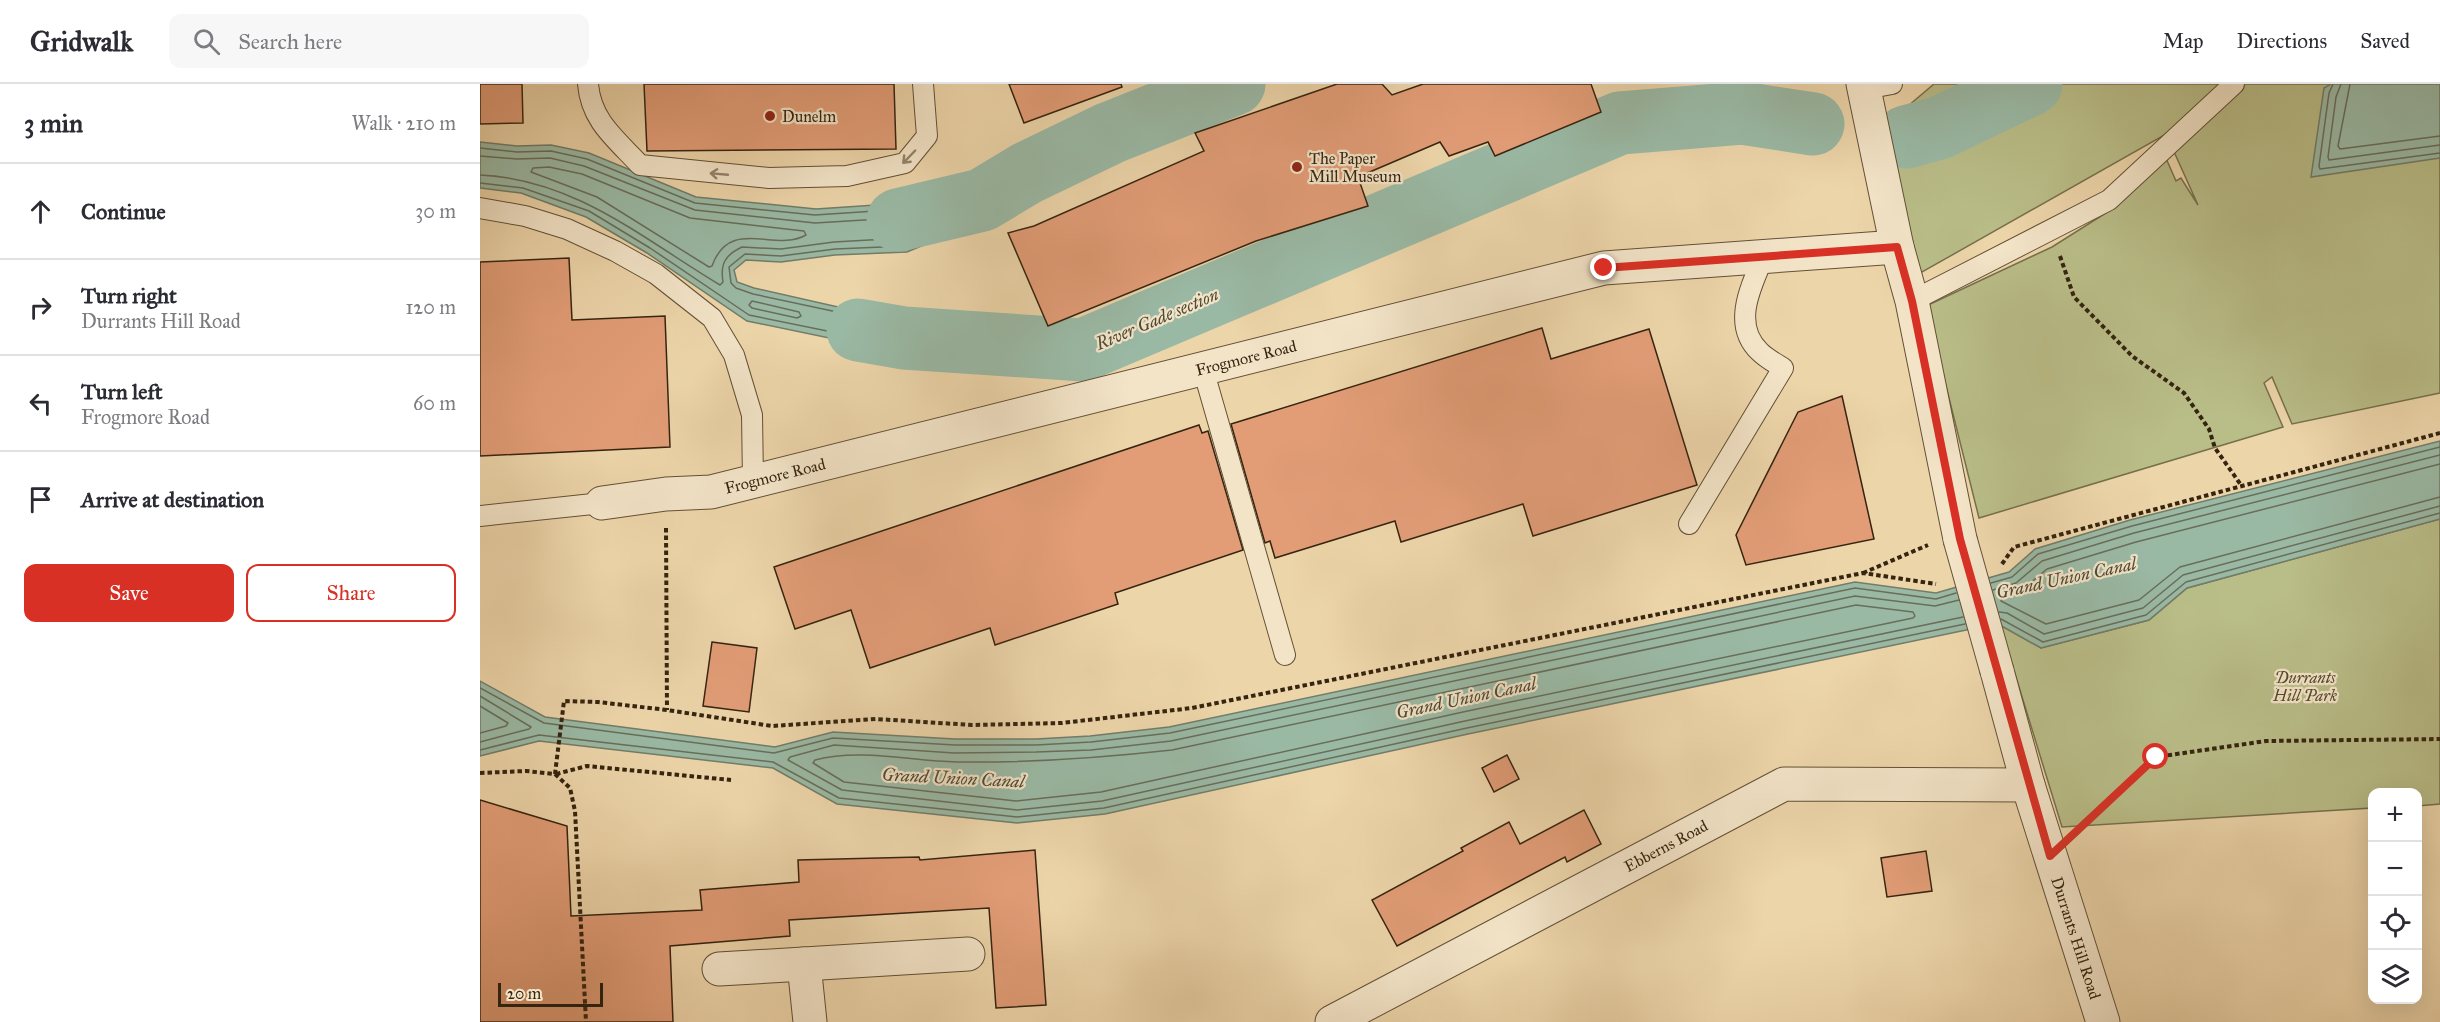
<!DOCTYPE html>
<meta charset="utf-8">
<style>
body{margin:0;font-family:"IM FELL Great Primer",serif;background:#f7f7f7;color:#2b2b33}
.controls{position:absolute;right:18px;bottom:18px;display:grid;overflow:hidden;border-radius:12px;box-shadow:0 6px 24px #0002}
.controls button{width:54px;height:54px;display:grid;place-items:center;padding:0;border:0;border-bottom:2px solid #e1e1e2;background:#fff;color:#2b2b33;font:30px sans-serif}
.scale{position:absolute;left:18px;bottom:15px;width:105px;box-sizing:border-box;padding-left:6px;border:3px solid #352410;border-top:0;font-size:16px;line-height:21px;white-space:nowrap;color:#352410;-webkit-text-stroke:4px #f3e4c8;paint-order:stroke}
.stop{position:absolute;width:18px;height:18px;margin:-14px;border:4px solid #d93025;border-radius:50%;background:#fff}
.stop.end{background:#d93025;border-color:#fff;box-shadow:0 2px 6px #0008}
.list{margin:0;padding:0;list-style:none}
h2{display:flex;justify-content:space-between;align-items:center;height:78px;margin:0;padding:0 24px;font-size:26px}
h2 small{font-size:20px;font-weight:400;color:#7c7c81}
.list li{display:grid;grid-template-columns:39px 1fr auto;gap:18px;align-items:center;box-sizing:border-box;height:96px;padding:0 24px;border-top:2px solid #e1e1e2}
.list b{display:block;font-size:22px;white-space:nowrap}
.list p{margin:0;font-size:20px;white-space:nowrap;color:#7c7c81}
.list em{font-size:20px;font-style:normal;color:#7c7c81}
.actions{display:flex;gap:12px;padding:18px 24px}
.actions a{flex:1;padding:14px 0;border:2px solid #d93025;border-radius:12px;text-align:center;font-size:21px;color:#d93025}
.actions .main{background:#d93025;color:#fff}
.icon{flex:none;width:33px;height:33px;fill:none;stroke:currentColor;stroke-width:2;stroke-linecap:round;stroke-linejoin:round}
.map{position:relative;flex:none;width:1960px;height:938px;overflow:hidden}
header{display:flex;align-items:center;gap:36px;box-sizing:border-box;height:84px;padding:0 30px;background:#fff;border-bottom:2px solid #e1e1e2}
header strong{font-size:28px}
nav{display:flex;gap:33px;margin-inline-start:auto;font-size:21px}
.search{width:420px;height:54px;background:#f7f7f7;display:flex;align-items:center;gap:15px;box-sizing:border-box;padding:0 21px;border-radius:12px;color:#7c7c81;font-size:22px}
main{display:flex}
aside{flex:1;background:#fff}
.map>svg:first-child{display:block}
.green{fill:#b9bd88;stroke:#77704c;stroke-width:1.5}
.water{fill:#9ab9a5;stroke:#727d69;stroke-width:1.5}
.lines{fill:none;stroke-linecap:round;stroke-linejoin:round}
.shore{stroke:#686e5a;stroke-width:1.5}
.river{stroke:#9ab9a5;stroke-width:63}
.building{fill:#e29d77;stroke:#352410;stroke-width:1.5}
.service-casing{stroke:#635036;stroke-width:22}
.minor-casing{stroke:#635036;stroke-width:35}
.tertiary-casing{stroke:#635036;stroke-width:35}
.path{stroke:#352410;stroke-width:4;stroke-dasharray:4.5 3;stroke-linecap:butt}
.service{stroke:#f3e4c8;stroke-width:20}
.minor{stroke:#f3e4c8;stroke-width:33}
.tertiary{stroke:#f3e4c8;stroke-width:33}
.tertiary-bridge-casing{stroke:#635036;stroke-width:35;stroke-linecap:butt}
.tertiary-bridge{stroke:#f3e4c8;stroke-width:33}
.oneway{stroke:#94846c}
.route{stroke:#d93025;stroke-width:8}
.poi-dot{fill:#8f2418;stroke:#f3e4c8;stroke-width:2}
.labels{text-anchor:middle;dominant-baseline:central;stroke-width:4.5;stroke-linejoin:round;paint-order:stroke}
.poi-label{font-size:16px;fill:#352410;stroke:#f3e4c8;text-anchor:start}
.street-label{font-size:16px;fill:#352410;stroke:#f3e4c8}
.park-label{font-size:16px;font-style:italic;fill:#564a2e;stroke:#f3e4c8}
.water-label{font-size:18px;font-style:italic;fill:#4e4935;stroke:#f3e4c8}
</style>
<header>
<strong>Gridwalk</strong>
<div class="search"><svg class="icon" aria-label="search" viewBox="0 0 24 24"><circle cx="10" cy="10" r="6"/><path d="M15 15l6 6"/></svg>Search here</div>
<nav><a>Map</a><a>Directions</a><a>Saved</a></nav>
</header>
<main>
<aside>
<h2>3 min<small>Walk · 210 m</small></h2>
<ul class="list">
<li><svg class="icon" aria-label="ahead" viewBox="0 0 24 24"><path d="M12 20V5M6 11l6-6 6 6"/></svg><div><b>Continue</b></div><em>30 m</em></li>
<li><svg class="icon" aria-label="right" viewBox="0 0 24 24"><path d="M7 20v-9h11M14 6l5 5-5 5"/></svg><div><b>Turn right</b><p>Durrants Hill Road</p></div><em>120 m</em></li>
<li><svg class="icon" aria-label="left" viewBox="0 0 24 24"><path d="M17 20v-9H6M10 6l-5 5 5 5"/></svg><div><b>Turn left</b><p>Frogmore Road</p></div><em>60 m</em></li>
<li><svg class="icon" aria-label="arrive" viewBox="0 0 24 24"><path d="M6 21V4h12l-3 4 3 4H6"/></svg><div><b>Arrive at destination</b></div></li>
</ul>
<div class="actions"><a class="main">Save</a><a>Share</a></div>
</aside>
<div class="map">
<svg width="1960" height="938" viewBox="0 0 1960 938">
<rect width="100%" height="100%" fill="#edd5aa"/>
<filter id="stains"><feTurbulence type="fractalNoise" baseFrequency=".00333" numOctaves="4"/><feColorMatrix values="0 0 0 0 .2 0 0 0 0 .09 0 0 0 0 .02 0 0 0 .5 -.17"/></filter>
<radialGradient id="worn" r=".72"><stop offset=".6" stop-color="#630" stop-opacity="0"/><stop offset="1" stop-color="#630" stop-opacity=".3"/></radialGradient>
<g class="green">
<polygon points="1454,0 1960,0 1960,309 1812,340 1792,293 1784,299 1803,343 1499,434 1446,222 1572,163 1634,124 1685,72 1696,97 1701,94 1718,121 1686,50 1435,192 1395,50"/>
<polygon points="1960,435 1960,720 1938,722 1938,708 1892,708 1892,724 1582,743 1520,541 1561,564 1669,536 1707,504"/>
</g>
<g class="water">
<polygon points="1851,0 1960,0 1960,74 1831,93 1844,4"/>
<polygon points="0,58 37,62 71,61 109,69 216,113 336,125 426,119 502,116 485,144 427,168 355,171 301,178 266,176 254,186 257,198 274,204 358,223 511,272 436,272 267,237 167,169 106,133 41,109 0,104"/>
<polygon points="1960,357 1960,435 1707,504 1669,536 1561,564 1520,541 1491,545 988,650 625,730 537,739 357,720 293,684 59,657 0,672 0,597 65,633 295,663 353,648 475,655 556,655 610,652 689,643 1375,498 1456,509 1529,488 1555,465 1650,436"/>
</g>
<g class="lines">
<g class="shore">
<polyline points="1853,0 1849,9 1839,82 1840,85 1960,69"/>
<polyline points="1861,0 1856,13 1848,73 1849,76 1960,61"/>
<polyline points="1870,0 1858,62 1860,65 1960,52"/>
<polyline points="0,64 37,68 71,67 107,75 215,119 335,131 426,125 486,123 489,126 481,139 426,162 355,165 301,172 265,170 249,183 251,199 256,204 273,210 357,228 456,262 453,265 436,265 269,231 170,164 109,127 43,104 0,99"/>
<path d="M0,72L37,75L70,74L104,82L215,126L335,139L466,131L469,134L424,154L354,158L301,165L262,163C245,171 240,180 243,198L240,201C163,155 95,95 0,91"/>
<path d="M69,83L102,90L210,134L324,147L326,151C295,169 250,132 232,182L229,183L117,113L51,88L53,84Z"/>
<polygon points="272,217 319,228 321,232 317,234 272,224 269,221"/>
<polyline points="1960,380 1656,458 1567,485 1542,506 1522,513 1521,517 1566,540 1659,516 1700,483 1960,413"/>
<polyline points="1511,499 1532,493 1558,470 1652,442 1960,363"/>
<polyline points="1513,506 1536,499 1562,477 1654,449 1960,371"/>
<polyline points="1479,516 1455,522 1375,512 691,657 611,666 556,668 474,669 354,661 310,673 308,676 362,706 537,726 622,717 985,637 1483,533"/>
<path d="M1376,521L1433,528L1435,532L1433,534L983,628L621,708L536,717L364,698L333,679L335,676C380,664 430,677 476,678C549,679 620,674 692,666Z"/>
<polyline points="1519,528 1527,529 1564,550 1663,524 1703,491 1960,422"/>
<polyline points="1521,535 1563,558 1666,531 1706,498 1960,429"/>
<polyline points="0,604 64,639 294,669 353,654 475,661 556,661 611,658 690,649 1375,504 1456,515 1476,509"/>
<polyline points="0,612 51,643 49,645 0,658"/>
<polyline points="0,622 28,639 26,642 0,649"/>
<polyline points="0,666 59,651 293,678 359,714 537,733 624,724 987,644 1485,540"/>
</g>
<g class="river">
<polyline points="1426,53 1459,44 1551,0"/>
<polyline points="418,136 502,116 547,89 630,49 754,0"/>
<polyline points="378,246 424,254 603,266 1140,39 1262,29 1333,40"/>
</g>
</g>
<g class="building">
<polygon points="0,0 42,0 43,39 0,40"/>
<polygon points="164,0 414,0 416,65 167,67"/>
<polygon points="529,0 641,0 642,3 544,39"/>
<polygon points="857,0 902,0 912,11 943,0 1111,0 1121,28 1015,72 1008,58 969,72 960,58 878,93 888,122 776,157 568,242 528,149 554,142 724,67 715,49"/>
<polygon points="89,174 92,236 185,232 190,363 0,372 0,178"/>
<polygon points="1062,244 1071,275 1169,245 1217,401 1053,452 1043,420 921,458 915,437 795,474 790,457 785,459 751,340"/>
<polygon points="1362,312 1394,455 1266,481 1256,451 1318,328"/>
<polygon points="719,341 722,349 728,347 763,466 635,509 638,520 515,561 510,544 390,584 371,526 315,545 294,483"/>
<polygon points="232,558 277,564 269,628 223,622"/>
<polygon points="1027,671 1039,695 1014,708 1002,684"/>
<polygon points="0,716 87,742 91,832 222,826 220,806 319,798 318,776 439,773 440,776 555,766 566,921 516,924 509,824 309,836 310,852 190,862 193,938 0,938"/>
<polygon points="1104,726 1121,760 1087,778 1085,773 917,862 892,816 983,767 981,764 1029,738 1040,760"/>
<polygon points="1446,767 1452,807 1407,813 1401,774"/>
</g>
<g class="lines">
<defs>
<g id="service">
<path d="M108,0C111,37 136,55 160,81L289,94L367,92L425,79L447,52L443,0"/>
<polyline points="1385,5 1412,0"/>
<polyline points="0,124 45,132 87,145 135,167 176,190 232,234 254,271 272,331 273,397"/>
<polyline points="1432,217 1629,116 1754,0"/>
<polyline points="723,285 805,571"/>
<polyline points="0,432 122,419"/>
<path d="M1209,440L1303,284C1295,279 1286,274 1280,268C1251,241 1271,202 1284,172"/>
</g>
<g id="minor">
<polyline points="122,419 186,410 231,408 1124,184 1417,163"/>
<polyline points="324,880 488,870"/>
<polyline points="239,885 324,880 330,938"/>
<polyline points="852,938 1304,700 1548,701"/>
</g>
<g id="tertiary">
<polyline points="1383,0 1417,163 1432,217 1480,455"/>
<polyline points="1517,587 1548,701 1623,938"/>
</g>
</defs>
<use href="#service" class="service-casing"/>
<use href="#minor" class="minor-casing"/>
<use href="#tertiary" class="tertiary-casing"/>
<g class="path">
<polyline points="1580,172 1594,213 1652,272 1704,309 1729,345 1735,364 1761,401"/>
<polyline points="186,444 187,626"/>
<polyline points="1522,480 1534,463 1960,349"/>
<polyline points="1383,489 1448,461"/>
<polyline points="0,689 46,687 75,690 84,617 118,618 187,626 292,642 396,635 492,641 582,639 712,624 1383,489 1456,500"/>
<polyline points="75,690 90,704 95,727 106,938"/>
<polyline points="76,690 107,682 251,696"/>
<polyline points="1597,747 1676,673 1786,657 1960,655"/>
</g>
<use href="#service" class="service"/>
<use href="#minor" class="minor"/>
<use href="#tertiary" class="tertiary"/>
<defs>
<polyline id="tertiary-bridge" points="1480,455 1517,587"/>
</defs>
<use href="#tertiary-bridge" class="tertiary-bridge-casing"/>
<use href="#tertiary-bridge" class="tertiary-bridge"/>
</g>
<defs><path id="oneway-shaft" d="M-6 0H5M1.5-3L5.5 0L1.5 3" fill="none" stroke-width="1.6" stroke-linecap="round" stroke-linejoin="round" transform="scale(1.5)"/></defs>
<g class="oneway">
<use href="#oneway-shaft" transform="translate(429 73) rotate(134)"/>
<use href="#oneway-shaft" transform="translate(239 90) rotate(-175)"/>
</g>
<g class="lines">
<polyline class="route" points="1124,184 1417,163 1432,217 1480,455 1570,772 1676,673"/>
</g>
<g class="poi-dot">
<circle cx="290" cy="32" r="6"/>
<circle cx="817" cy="83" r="6"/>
</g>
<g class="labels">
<g class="poi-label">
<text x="302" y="32">Dunelm</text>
<text x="829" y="74">The Paper<tspan x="829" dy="18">Mill Museum</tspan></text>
</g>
<g class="street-label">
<text transform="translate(766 274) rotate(-14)">Frogmore Road</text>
<text transform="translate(295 392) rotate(-14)">Frogmore Road</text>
<text transform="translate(1186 762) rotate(-28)">Ebberns Road</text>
<text transform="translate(1596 854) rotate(72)">Durrants Hill Road</text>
</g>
<g class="park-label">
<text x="1825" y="593">Durrants<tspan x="1825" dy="18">Hill Park</tspan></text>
</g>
<g class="water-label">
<text transform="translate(677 235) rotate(-23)">River Gade section</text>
<text transform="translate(1586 494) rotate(-12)">Grand Union Canal</text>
<text transform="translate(986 614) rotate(-12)">Grand Union Canal</text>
<text transform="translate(473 694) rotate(3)">Grand Union Canal</text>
</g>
</g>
<rect width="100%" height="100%" filter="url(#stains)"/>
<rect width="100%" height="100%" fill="url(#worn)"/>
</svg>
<div class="controls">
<button>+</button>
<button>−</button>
<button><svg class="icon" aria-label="locate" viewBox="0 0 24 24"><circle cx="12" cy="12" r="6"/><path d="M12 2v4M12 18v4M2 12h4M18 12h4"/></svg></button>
<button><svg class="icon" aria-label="layers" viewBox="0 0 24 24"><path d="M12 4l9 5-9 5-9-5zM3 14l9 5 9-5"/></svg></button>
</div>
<div class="scale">20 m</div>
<div class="stop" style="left:1676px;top:673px"></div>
<div class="stop end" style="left:1124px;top:184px"></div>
</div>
</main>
